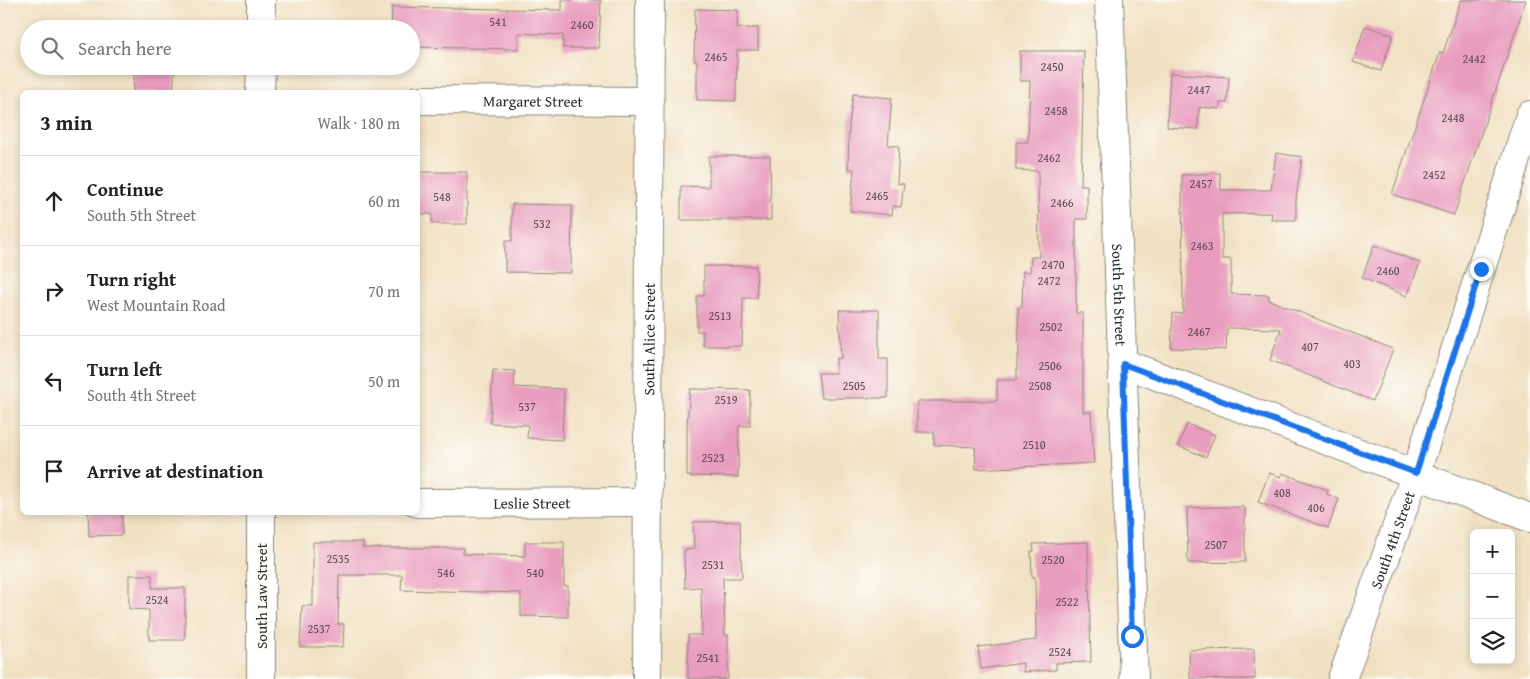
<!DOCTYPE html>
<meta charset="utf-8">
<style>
body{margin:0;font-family:"Gentium Book Plus",serif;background:#f2f2f2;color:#222}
.controls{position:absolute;right:15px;bottom:15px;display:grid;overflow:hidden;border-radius:8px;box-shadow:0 2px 8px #0003}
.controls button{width:45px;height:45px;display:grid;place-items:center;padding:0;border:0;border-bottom:1px solid #e0e0e0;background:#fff;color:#222;font:25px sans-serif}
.stop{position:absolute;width:15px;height:15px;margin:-11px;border:4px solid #1a73e8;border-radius:50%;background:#fff}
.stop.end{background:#1a73e8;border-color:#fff;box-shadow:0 1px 5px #0008}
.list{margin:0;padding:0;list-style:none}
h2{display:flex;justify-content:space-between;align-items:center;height:65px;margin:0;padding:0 20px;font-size:21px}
h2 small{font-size:16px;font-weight:400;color:#767676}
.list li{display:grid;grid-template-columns:32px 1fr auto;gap:15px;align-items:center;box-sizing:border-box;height:90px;padding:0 20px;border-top:1px solid #e0e0e0}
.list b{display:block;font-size:19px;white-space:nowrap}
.list p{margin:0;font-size:16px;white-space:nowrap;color:#767676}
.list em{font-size:16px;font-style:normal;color:#767676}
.icon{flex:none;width:28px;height:28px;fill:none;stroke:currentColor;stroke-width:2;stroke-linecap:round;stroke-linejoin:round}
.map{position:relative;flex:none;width:1530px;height:679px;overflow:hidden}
.search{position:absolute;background:#fff;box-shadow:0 2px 8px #0003;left:20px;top:20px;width:400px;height:55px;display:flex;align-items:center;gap:12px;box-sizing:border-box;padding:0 18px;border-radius:28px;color:#767676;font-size:19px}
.panel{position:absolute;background:#fff;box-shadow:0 2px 8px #0003;left:20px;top:90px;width:400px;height:425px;border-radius:8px}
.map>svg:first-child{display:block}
.building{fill:#e99dbe}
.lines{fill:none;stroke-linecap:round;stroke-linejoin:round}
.minor-casing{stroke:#8e8677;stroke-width:30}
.major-casing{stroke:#8e8677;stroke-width:30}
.minor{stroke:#fff;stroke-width:28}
.major{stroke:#fff;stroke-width:28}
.route{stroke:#1a73e8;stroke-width:6}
.labels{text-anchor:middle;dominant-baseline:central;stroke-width:5;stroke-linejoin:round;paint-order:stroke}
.number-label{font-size:12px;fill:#5a4850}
.street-label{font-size:15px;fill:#2b2b2b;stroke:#fdfcf7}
</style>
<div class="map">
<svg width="1530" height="679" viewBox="0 0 1530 679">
<rect width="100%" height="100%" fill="#fdfcf7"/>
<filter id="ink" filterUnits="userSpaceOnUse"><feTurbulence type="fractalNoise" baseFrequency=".02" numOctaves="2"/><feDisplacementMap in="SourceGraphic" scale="10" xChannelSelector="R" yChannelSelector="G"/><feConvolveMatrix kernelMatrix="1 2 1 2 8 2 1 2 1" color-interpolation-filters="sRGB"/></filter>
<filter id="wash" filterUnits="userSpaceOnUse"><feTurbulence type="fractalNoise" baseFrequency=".0096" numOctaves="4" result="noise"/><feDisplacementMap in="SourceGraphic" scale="20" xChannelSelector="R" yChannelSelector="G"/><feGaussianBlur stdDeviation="1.12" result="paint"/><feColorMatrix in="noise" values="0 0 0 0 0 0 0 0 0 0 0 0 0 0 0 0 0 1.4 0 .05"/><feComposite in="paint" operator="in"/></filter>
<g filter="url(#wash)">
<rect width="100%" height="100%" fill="#f1e1c3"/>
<g id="blocks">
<g class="building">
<polygon points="562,0 601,0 599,48 563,48 563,35 518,33 518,49 411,47 411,29 391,29 392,7 562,10"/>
<polygon points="1461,0 1526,0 1454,215 1392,194 1440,52 1443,53"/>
<polygon points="695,9 738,10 737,28 758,28 758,50 737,50 736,101 697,100 697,61 694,61"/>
<polygon points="1365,26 1393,35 1381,71 1353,62"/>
<polygon points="1020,51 1084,51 1081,185 1087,185 1087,219 1076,219 1076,313 1083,313 1083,412 1091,412 1094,463 976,469 975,447 934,445 934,432 917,432 917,401 997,401 997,380 1017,380 1017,355 1019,355 1018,308 1022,307 1023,271 1030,272 1031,257 1039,257 1038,171 1016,170 1016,142 1028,142 1030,81 1020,81"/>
<polygon points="135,66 175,66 173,92 133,92"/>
<polygon points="1170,73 1229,77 1227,103 1220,103 1220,109 1199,107 1198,129 1167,127"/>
<polygon points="853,94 892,98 888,145 899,146 897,183 904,184 901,207 893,206 892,215 850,211 854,169 848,169 849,124"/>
<polygon points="1276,153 1302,157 1296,200 1296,220 1271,220 1272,213 1222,214 1222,259 1231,259 1231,294 1269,295 1269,300 1393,349 1373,401 1270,360 1281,329 1227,328 1226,350 1171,348 1173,313 1183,314 1182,175 1220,173 1221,190 1271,190"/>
<polygon points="709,156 770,156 771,220 681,220 681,186 709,187"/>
<polygon points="418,172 467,172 467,224 432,224 432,214 418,214"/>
<polygon points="512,204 572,205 571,273 505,272 505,241 512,241"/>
<polygon points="1374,245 1420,263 1407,296 1362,278"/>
<polygon points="704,266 756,266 757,298 743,298 742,346 703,346 703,331 697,331 697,296 704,296"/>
<polygon points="839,310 879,310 879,359 888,359 888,398 821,398 818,373 836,373 836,358 841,358"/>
<polygon points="493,370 515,371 514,387 564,389 562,440 527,438 528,425 490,423"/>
<polygon points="690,389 750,390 750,426 739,426 738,477 687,476 687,425"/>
<polygon points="1187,424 1215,435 1206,457 1178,446"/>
<polygon points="1269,473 1281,477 1282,473 1328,490 1327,494 1339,499 1328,528 1258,502"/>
<polygon points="1215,507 1245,507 1245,562 1188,563 1187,508"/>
<polygon points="88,512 122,512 122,535 89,536"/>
<polygon points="740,521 742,578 723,578 725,635 728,635 728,679 688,679 688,635 702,635 701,587 685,588 684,550 694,549 693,522"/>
<polygon points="313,542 363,542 363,548 463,548 463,554 525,556 525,542 564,542 564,586 568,586 568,617 521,616 521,593 401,590 402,575 339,575 338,624 344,624 343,647 300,647 302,606 313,606"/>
<polygon points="1088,542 1091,662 1056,663 1056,670 1023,672 1023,663 981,669 978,647 1036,640 1035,577 1032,577 1031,551 1034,551 1033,544"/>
<polygon points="129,575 152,575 152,588 185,588 185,640 149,640 149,610 129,609"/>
<polygon points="1254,649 1255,679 1190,679 1189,650"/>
</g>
</g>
</g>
<g filter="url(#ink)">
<use href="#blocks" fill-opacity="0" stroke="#8e8677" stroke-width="1"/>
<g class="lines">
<defs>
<g id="minor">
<path id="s1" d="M1109,0L1134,679"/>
<polyline points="261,29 261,0"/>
<polyline points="260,92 261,66"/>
<path id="s2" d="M418,100L650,101"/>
<polyline points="1123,363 1530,518"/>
<path id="s3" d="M418,503L647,502"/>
<polyline points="261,679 261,512"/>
<path id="s4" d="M647,679L650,0"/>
</g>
<g id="major">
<path id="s5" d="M1342,679L1416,473L1530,115"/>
</g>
</defs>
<use href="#minor" class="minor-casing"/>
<use href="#major" class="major-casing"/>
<use href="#minor" class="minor"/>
<use href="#major" class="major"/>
</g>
</g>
<g class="lines" filter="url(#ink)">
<polyline class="route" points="1132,636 1123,364 1416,473 1481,269"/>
</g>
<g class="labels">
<g class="number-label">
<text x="498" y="21">541</text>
<text x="582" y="24">2460</text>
<text x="716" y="56">2465</text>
<text x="1474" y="58">2442</text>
<text x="1052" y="66">2450</text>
<text x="1199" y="89">2447</text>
<text x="1056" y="110">2458</text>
<text x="1453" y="117">2448</text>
<text x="1049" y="157">2462</text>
<text x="1434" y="174">2452</text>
<text x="1201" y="183">2457</text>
<text x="877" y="195">2465</text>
<text x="442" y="196">548</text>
<text x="1062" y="202">2466</text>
<text x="542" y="223">532</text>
<text x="1202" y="245">2463</text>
<text x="1053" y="264">2470</text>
<text x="1388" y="270">2460</text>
<text x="1049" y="280">2472</text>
<text x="720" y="315">2513</text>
<text x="1051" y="326">2502</text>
<text x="1199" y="331">2467</text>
<text x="1310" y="346">407</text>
<text x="1352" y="363">403</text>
<text x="1050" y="365">2506</text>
<text x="854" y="385">2505</text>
<text x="1040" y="385">2508</text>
<text x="726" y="399">2519</text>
<text x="527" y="406">537</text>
<text x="1034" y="444">2510</text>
<text x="713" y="457">2523</text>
<text x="1282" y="492">408</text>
<text x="1316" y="507">406</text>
<text x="1216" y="544">2507</text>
<text x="338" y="558">2535</text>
<text x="1053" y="559">2520</text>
<text x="713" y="564">2531</text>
<text x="446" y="572">546</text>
<text x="535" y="572">540</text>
<text x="157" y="599">2524</text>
<text x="1067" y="601">2522</text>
<text x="319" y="628">2537</text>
<text x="1060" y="651">2524</text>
<text x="708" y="657">2541</text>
</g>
<g class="street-label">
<text stroke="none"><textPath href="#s2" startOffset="115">Margaret Street</textPath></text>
<text stroke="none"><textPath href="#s1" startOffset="295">South 5th Street</textPath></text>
<text stroke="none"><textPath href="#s4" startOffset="340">South Alice Street</textPath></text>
<text stroke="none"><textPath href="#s3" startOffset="114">Leslie Street</textPath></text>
<text stroke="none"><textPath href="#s5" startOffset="148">South 4th Street</textPath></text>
<text transform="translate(261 596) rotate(-90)">South Law Street</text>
</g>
</g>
</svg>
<div class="controls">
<button>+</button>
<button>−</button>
<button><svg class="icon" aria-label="layers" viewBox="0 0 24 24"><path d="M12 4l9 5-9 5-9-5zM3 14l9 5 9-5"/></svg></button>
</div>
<div class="stop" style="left:1132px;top:636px"></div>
<div class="stop end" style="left:1481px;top:269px"></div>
<div class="search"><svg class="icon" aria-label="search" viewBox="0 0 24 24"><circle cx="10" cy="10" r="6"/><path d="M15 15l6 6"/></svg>Search here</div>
<section class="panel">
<h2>3 min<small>Walk · 180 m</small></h2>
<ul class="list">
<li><svg class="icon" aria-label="ahead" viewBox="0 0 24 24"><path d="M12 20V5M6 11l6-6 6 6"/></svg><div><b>Continue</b><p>South 5th Street</p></div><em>60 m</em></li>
<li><svg class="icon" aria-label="right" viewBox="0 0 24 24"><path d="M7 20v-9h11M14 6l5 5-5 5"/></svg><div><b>Turn right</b><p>West Mountain Road</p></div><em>70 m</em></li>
<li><svg class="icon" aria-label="left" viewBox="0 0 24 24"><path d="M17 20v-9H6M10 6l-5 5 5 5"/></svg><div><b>Turn left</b><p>South 4th Street</p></div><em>50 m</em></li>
<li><svg class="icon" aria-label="arrive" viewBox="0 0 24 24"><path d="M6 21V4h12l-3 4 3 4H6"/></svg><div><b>Arrive at destination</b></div></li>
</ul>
</section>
</div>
